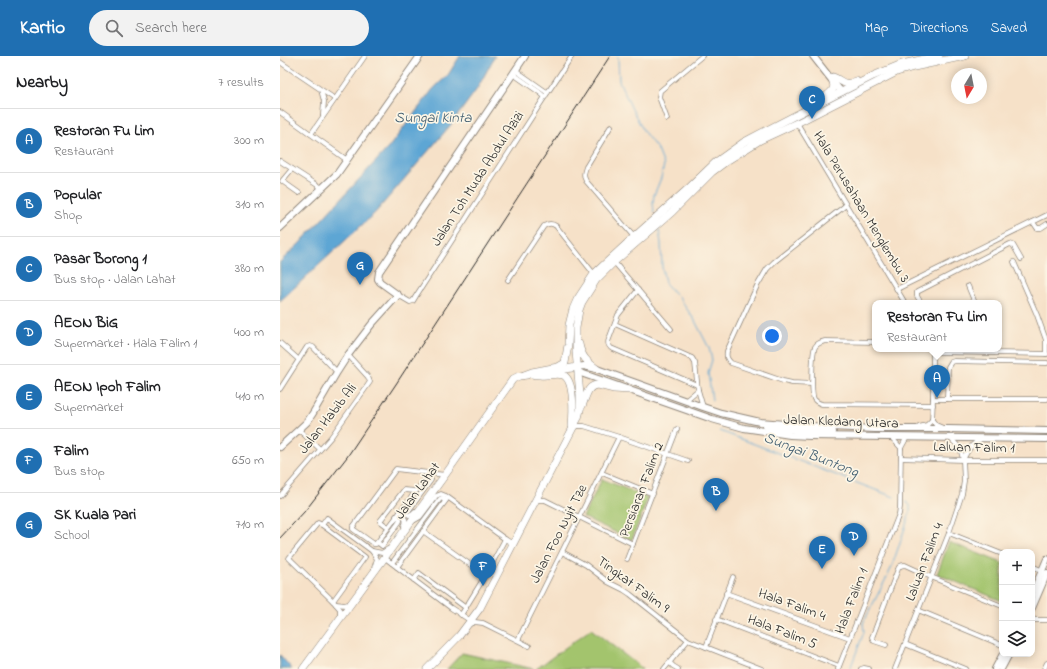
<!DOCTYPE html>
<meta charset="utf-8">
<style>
body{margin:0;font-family:"Indie Flower",sans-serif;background:#f2f2f2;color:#202124}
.controls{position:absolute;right:12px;bottom:12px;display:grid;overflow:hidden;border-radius:8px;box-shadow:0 2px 10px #0003}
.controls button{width:36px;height:36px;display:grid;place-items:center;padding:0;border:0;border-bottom:1px solid #e0e0e0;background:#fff;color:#202124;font:20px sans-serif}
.compass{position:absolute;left:671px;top:12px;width:36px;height:36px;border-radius:50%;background:#fff;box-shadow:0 2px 10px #0003;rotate:190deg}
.you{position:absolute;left:492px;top:280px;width:14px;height:14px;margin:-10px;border:3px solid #fff;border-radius:50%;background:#1a73e8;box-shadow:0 0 0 6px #1a73e833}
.badge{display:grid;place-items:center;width:26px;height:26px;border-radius:50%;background:#1f6fb2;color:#fff;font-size:13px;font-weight:700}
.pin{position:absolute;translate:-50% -33px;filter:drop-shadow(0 1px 2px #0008)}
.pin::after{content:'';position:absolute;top:21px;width:14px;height:12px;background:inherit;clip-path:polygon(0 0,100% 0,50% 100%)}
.popup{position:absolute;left:592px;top:244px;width:130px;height:52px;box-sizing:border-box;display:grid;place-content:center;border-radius:8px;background:#fff;filter:drop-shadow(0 1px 3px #0005);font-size:13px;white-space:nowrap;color:#757577}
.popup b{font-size:15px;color:#202124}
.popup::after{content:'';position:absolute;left:50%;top:100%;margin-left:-8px;border:8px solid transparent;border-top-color:#fff}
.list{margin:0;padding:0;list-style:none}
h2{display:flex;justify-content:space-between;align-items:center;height:52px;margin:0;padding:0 16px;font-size:17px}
h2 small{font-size:13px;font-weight:400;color:#757577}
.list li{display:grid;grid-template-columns:26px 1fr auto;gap:12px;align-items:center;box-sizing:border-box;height:64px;padding:0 16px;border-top:1px solid #e0e0e0}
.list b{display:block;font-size:15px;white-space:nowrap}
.list p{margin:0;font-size:13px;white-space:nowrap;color:#757577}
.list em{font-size:13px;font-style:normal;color:#757577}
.icon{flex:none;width:22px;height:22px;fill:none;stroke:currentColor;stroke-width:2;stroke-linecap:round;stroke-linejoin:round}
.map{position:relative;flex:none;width:767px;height:613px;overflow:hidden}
header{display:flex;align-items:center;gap:24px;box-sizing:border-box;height:56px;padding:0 20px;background:#1f6fb2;color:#fff}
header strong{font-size:19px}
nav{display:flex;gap:22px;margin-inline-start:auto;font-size:14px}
.search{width:280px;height:36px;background:#f2f2f2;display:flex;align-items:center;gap:10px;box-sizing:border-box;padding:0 14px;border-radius:22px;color:#757577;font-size:15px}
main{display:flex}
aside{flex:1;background:#fff}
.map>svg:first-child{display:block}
.green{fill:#a3c46d;stroke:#67784c}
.water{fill:#5da6d4;stroke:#446880}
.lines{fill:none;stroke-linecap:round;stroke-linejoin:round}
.stream{stroke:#5da6d4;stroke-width:1}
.street-casing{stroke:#90867a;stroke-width:5.5}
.secondary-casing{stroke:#90867a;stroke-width:8}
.primary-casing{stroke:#90867a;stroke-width:8}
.street{stroke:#fff;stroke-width:4}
.secondary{stroke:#fff;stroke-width:6}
.primary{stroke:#fff;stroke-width:7}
.rail{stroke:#2b2b2b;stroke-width:1}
.labels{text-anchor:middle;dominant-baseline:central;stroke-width:3.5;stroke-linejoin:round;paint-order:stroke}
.street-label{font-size:14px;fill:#2b2b2b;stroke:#fcf5e5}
.water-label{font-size:15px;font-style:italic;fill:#3f5c6f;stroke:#fcf5e5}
</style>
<header>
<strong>Kartio</strong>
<div class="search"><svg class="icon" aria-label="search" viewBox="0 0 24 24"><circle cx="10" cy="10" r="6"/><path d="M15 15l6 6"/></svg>Search here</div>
<nav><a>Map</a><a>Directions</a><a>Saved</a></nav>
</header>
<main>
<aside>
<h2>Nearby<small>7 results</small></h2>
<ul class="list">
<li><span class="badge">A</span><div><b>Restoran Fu Lim</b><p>Restaurant</p></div><em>300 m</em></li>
<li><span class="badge">B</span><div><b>Popular</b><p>Shop</p></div><em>310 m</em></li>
<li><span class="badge">C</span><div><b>Pasar Borong 1</b><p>Bus stop · Jalan Lahat</p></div><em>380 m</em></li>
<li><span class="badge">D</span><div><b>AEON BiG</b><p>Supermarket · Hala Falim 1</p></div><em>400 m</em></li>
<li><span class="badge">E</span><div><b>AEON Ipoh Falim</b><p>Supermarket</p></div><em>410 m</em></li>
<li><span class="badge">F</span><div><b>Falim</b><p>Bus stop</p></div><em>650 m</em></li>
<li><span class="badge">G</span><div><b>SK Kuala Pari</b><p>School</p></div><em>710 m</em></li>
</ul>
</aside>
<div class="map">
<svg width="767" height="613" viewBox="0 0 767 613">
<rect width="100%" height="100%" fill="#fcf5e5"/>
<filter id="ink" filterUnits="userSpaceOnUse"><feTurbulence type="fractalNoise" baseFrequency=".025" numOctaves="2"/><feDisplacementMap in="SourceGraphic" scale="8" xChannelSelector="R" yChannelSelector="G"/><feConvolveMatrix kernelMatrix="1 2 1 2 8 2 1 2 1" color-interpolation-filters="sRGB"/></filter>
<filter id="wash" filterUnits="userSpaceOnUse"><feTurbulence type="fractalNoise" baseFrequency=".012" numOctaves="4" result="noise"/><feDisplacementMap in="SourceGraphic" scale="16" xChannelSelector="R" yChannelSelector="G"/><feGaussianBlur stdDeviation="0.9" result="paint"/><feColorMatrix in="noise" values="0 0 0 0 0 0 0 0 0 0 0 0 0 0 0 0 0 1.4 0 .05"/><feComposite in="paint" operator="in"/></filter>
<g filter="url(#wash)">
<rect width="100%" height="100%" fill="#f6e1c8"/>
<g class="green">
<polygon points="322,423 368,442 352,484 303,461"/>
<polygon points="669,486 722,507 722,545 657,518"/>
<polygon points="311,573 363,613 256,613"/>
<polygon points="182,597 254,613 167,613"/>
</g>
<g class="water">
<polygon points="180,0 215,0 197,33 169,71 95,157 0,245 0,206 19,188 109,91 153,33 168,19"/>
<polygon points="0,599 12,613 0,613"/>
</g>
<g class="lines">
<g class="stream">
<polyline points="338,1 339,25 352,53 364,76 378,94 384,109 381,122 374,139 373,147 374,156"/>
<polyline points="379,174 381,187 382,211 385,227 399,242 414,263 429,292 432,304 428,317 432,344"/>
<polyline points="440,375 614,441"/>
<polyline points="570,613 584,576 583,567 611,513 630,457 630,449 626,446"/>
</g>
</g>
</g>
<g filter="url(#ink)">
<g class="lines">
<defs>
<g id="street">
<polyline points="0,6 55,43"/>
<polyline points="237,13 238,16 265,35 268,36"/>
<polyline points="232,19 236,20 259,36 265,41"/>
<polyline points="41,34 44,45 43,59"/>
<polyline points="0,56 67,104"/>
<polyline points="387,63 379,41 380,35 422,0"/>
<polyline points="517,67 625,247"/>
<path d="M331,70L306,111C304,117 303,120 306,125L354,181"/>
<polyline points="31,78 85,0"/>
<polyline points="0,105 42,132"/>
<polyline points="12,113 2,125 19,137"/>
<polyline points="753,166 757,172 761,172 767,168"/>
<polyline points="334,206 391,273"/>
<polyline points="734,206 757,259 766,284 766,298"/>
<path d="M228,224L264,170C269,167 272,167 276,170L314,218"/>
<polyline points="688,230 695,247"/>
<polyline points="617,233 767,159"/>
<path d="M358,234L338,259L329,283C327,287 328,289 331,292L417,329"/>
<polyline points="118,239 130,246 133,245 136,240 268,36 292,0"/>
<polyline points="641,247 637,240 637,236 730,188 733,189 741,203"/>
<polyline points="335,268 412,302 415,307 418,334 423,351"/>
<path d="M595,286L545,285C541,286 537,287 535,291C532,297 531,338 534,343C536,346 538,347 542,348L653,349"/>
<polyline points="0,287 19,304"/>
<polyline points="651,293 653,296 653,343 652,364"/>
<polyline points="653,296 767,298"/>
<path d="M532,328L512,327L503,325L451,307C447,303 446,301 447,295L477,230L487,213L494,206L566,149"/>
<polyline points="0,333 27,291 30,290 33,291 57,316"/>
<polyline points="653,343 767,343"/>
<polyline points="667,343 668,311 671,306 674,305 767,307"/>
<polyline points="405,345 418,334"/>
<polyline points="652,364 656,369 663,372"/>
<polyline points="294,371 298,370 304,370 339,381 408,405"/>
<polyline points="639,371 647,369 652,364"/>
<polyline points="19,374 40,393"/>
<polyline points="611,381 621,392"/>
<polyline points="621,402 683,404 767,404"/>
<path d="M683,404C688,393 691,389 701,383"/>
<polyline points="322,417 373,438"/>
<polyline points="149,418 96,488 94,488 73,473 73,471 116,413 165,419"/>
<polyline points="0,440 51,381 90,326 88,321 68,299"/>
<polyline points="256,444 265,444 353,488"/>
<polyline points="123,451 129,454 151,424 146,421"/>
<polyline points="133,465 140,461 156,440 161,438 166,440 225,483 233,488"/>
<polygon points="38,467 42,469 85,501 53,545 9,502"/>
<polyline points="42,469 47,462 92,495 102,497 108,493"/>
<path d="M124,470C128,463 123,461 120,455L129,459L133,457L135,455"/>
<polyline points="108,471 100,465 124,434 135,435"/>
<polyline points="143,475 206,520"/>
<polyline points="669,477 722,498"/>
<polyline points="97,486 102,490 120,465 120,463 116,460"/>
<polyline points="92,495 97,503 94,512"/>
<polyline points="282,496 306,509 328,526 344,534 350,538 408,584 482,613"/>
<polyline points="105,502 171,552 191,565"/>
<polyline points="347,503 397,373"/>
<polyline points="112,507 160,443 162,442 165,445"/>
<polyline points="752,510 763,515"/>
<polyline points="117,511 167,443"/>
<polyline points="134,524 139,517 186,552"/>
<polyline points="446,537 570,582"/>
<polyline points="53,545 60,553 60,560"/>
<polyline points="56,548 65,549 71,547"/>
<polyline points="638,554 722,589"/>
<polyline points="181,559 207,517 225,483"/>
<polyline points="752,562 755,564 767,564"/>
<polyline points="436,563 559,610"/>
<polyline points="190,568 195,566 203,567 249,590"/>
<polyline points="238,584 339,381"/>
<polyline points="625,588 686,613"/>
<path d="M606,589L594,585L592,581L593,579L618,513C619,510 621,509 625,509L651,521L722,550"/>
<polyline points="426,591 453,521"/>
<polyline points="390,607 393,610 398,613"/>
<polyline points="384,613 408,584"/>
<polyline points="558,613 619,458 620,451 621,392 627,381"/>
<polyline points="581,613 584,612 589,613"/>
<polyline points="615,613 669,477 682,438 684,425 683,404 681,395 677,389 670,382"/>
<polyline points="764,613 767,607"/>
</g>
<g id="secondary">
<polyline points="533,0 558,32 562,36"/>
<polyline points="0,172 57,118 140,0"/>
<polyline points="297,311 304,310 317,313 423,351 441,357 480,366 530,370 595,373 668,373 767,375"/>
<polyline points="298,316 432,363 464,372 510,379 530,380 767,383"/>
<path d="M486,370C508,374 530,376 553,376"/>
<polyline points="0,391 27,366 33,357 57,316 68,299 91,269 118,239 100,226 98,223 99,216 245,0"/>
<polyline points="752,538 767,503"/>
<polyline points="752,552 767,517"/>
<polyline points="715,613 723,598"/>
<polyline points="721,613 729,598"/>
</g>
<g id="primary">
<polyline points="610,18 634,11 685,0"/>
<path d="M553,21C563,25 564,31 576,25"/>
<path d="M545,41C550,37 556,33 553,26"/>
<path d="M299,288C301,300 307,306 317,313"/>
<polyline points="275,315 297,311"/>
<path d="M251,318C254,319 257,319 260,319C268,320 276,317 283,319C295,324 293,359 292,370"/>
<polyline points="244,319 252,316 278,311 285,307 288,289 289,269 293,253 297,244 314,218 354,181 410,131 436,106 464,86 514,60 593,20 622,8 659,0"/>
<path d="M302,350C306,341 307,329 318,329L334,333L349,334"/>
<polyline points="23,613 165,419 233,323 239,320 247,319"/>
<polyline points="147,613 179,580 200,552 298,362 300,354 300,339 296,296 296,272 299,254 302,246 316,224 334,206 392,156 432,116 448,104 480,84 519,66 615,17"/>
</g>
</defs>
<use href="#street" class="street-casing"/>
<use href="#secondary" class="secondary-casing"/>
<use href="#primary" class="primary-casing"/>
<use href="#street" class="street"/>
<use href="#secondary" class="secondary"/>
<use href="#primary" class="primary"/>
<polyline class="rail" points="0,482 25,455 67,401 116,328 330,0"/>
</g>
</g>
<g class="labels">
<g class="street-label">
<text transform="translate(198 123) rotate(-57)">Jalan Toh Muda Abdul Azizi</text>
<text transform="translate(581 151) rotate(59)">Hala Perusahaan Menglembu 3</text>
<text transform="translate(48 363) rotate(-52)">Jalan Habib Ali</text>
<text transform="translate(561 366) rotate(2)">Jalan Kledang Utara</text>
<text transform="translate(694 392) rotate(1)">Laluan Falim 1</text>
<text transform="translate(362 434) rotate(-69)">Persiaran Falim 2</text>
<text transform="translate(138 435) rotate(-54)">Jalan Lahat</text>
<text transform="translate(279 478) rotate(-63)">Jalan Foo Nyit Tze</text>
<text transform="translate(645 506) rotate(-69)">Laluan Falim 4</text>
<text transform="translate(353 529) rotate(36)">Tingkat Falim 9</text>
<text transform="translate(572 545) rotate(-69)">Hala Falim 1</text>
<text transform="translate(512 549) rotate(20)">Hala Falim 4</text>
<text transform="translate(502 576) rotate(21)">Hala Falim 5</text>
</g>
<g class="water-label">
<text x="153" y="62">Sungai Kinta</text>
<text transform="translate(531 399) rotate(21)">Sungai Buntong</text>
</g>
</g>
</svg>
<div class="controls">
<button>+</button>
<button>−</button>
<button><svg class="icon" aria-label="layers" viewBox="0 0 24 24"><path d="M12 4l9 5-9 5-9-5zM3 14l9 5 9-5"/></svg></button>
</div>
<svg class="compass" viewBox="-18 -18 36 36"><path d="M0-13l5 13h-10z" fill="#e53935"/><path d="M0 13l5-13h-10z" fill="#757577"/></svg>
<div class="you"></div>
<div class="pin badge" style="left:657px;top:342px">A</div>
<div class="popup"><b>Restoran Fu Lim</b>Restaurant</div>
<div class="pin badge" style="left:436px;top:455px">B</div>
<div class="pin badge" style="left:532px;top:63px">C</div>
<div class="pin badge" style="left:574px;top:500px">D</div>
<div class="pin badge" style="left:542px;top:513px">E</div>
<div class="pin badge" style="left:203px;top:530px">F</div>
<div class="pin badge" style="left:80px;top:229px">G</div>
</div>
</main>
